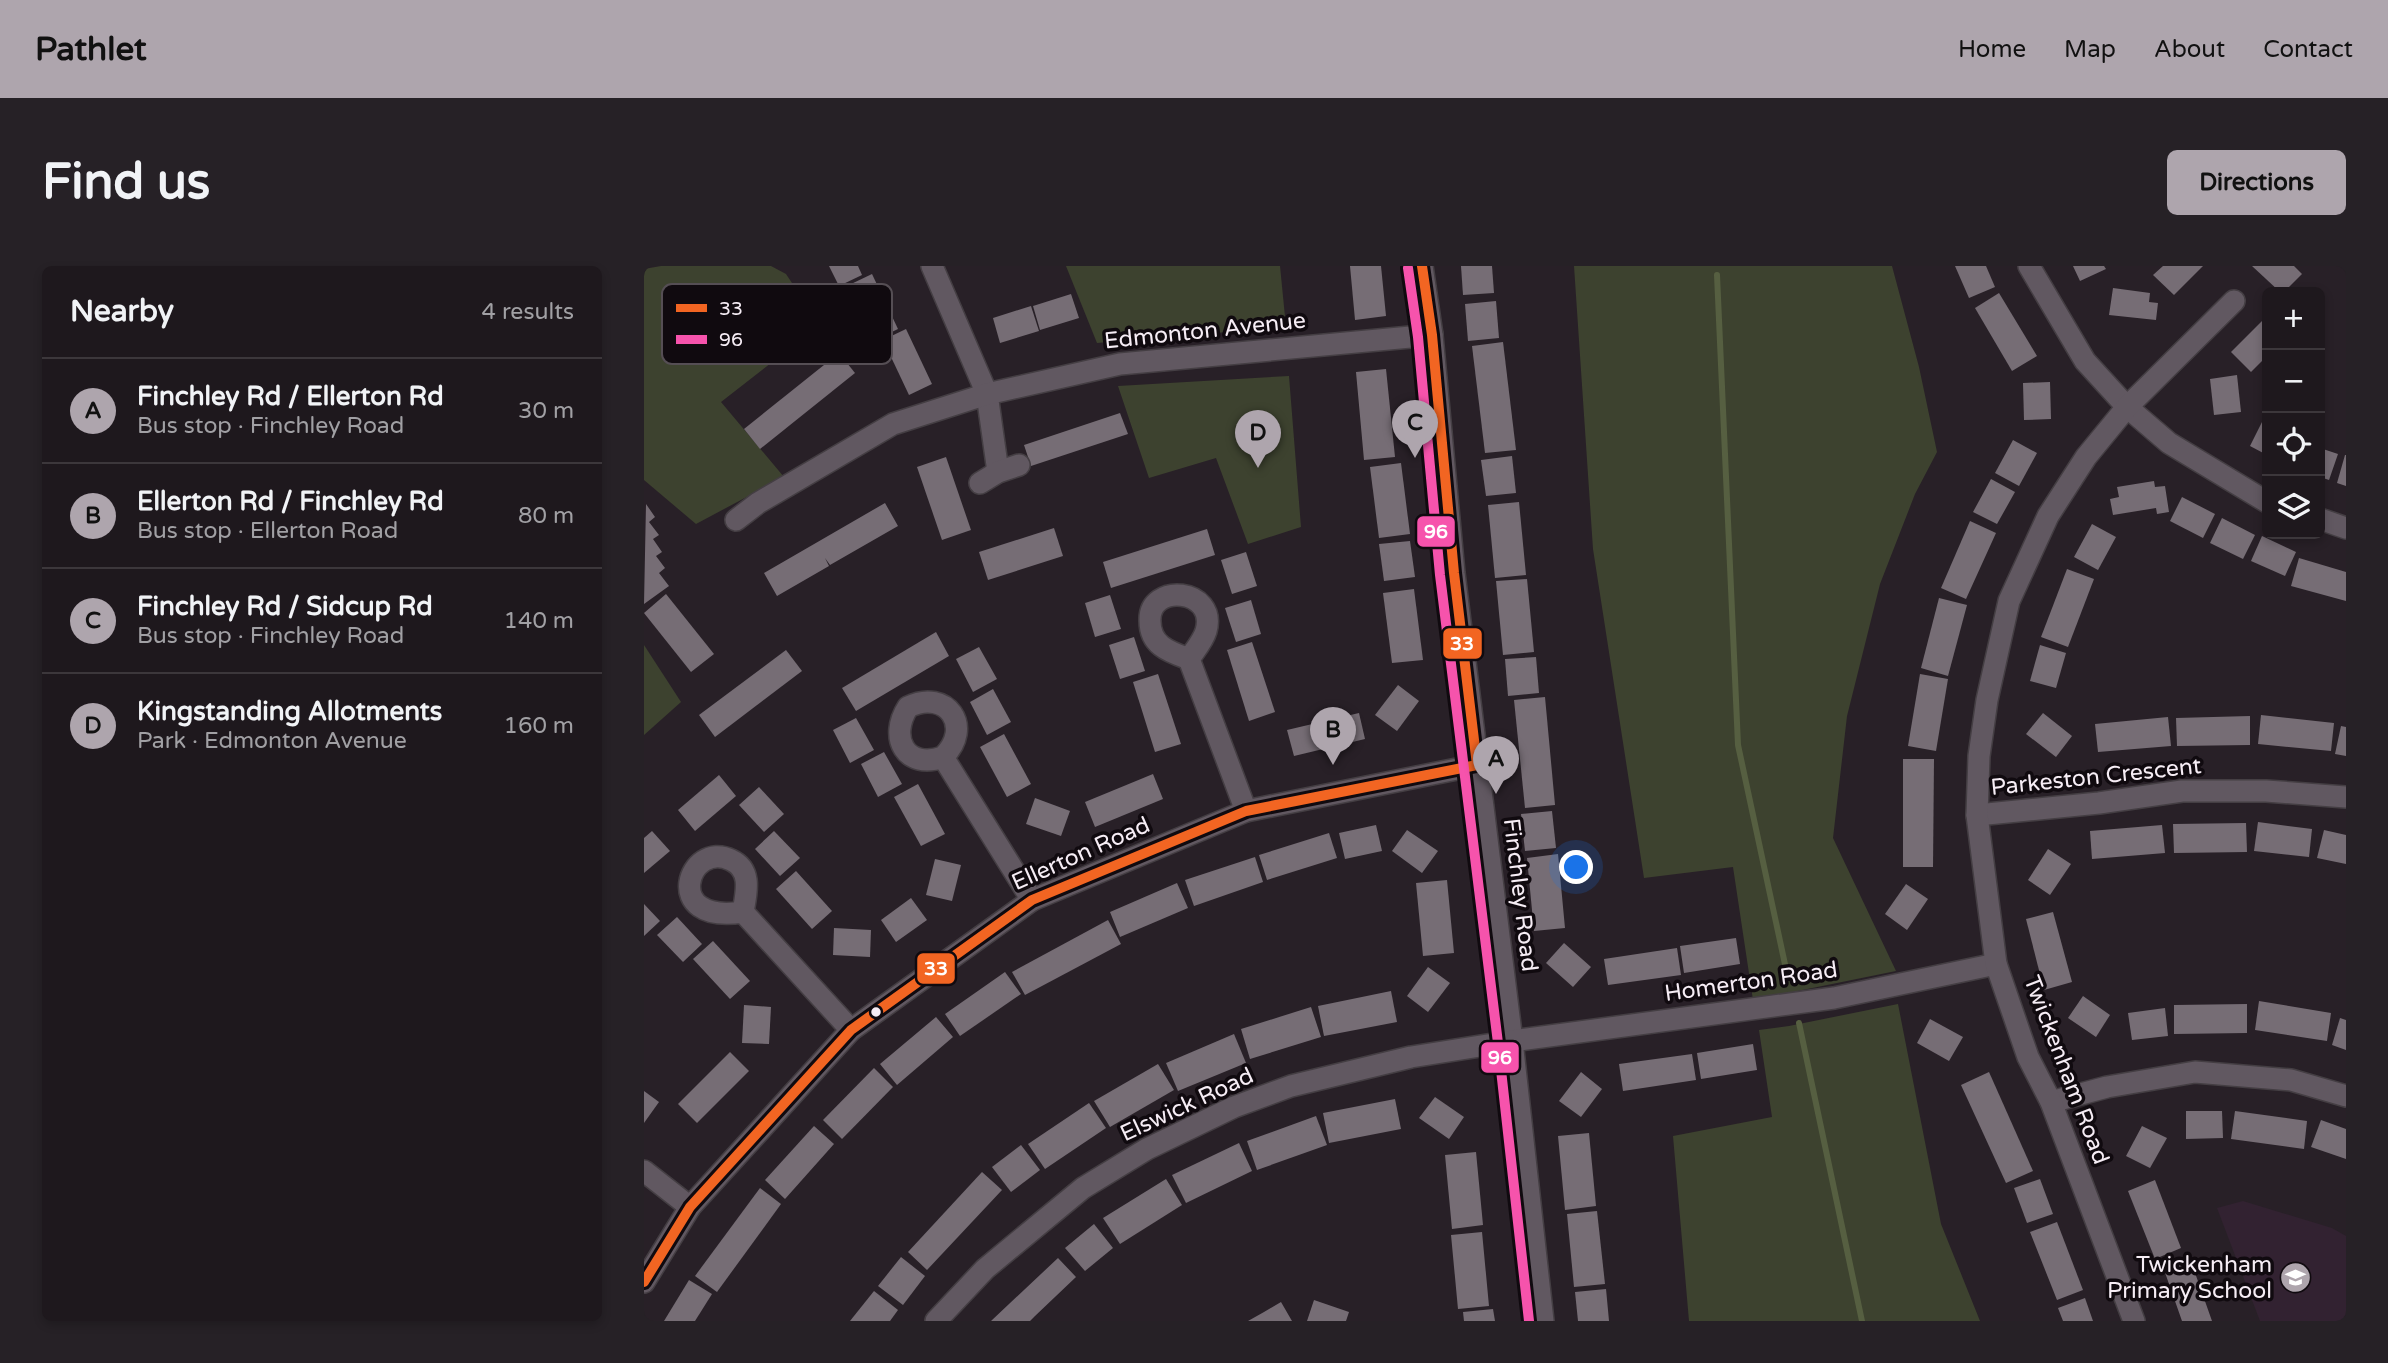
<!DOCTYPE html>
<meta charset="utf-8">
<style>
body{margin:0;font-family:"Varela Round",sans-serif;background:#262126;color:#f1f3f6}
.controls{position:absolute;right:21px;top:21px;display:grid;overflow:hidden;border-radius:10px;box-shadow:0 4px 10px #0003}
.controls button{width:63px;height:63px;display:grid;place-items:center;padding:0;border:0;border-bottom:2px solid #3c373b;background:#1e181d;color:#f1f3f6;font:35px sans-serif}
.you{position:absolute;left:933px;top:602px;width:24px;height:24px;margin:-18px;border:5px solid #fff;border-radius:50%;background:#1a73e8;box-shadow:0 0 0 10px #1a73e833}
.badge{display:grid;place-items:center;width:46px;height:46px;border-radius:50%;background:#aea5ad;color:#111;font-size:23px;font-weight:700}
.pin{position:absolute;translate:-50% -58px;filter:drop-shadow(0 2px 4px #0008)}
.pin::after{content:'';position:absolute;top:37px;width:24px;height:21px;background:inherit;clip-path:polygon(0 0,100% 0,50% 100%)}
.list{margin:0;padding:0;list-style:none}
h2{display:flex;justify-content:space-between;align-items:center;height:91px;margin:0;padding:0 28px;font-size:30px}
h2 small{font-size:23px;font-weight:400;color:#a1a0a4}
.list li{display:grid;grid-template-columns:46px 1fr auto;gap:21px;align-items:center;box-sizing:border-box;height:105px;padding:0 28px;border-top:2px solid #3c373b}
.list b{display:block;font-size:26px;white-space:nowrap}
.list p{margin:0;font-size:23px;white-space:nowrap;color:#a1a0a4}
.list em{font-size:23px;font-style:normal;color:#a1a0a4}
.icon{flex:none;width:38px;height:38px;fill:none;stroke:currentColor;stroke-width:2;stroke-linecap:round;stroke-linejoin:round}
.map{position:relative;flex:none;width:1702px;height:1055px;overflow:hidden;border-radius:10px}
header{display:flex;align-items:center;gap:42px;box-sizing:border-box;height:98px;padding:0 35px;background:#aea5ad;color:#111}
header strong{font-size:33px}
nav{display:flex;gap:38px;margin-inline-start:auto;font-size:24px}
.intro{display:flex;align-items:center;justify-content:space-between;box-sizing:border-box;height:168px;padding:0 42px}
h1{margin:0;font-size:49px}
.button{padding:18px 32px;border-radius:10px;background:#aea5ad;color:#111;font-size:24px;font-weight:700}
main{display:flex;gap:42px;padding:0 42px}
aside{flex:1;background:#1e181d;border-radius:10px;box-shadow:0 4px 10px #0003}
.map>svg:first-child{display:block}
.built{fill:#322231}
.green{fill:#3d422f}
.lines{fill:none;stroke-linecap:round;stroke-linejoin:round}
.stream{stroke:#565f41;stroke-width:6}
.building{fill:#766d75}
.minor-casing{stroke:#443e43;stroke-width:24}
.minor{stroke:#615861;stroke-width:21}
.bus-1-casing{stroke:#100a0f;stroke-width:16}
.bus-2-casing{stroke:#100a0f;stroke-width:16}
.bus-1{stroke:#f26522;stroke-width:10}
.bus-2{stroke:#f653ac;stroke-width:10}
.bus-dot{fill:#f6edf5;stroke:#100a0f;stroke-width:2.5}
.labels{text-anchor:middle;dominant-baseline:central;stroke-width:7;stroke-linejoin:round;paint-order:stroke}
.street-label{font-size:23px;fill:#f6edf5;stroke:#100a0f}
.poi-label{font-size:23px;fill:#f6edf5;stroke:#100a0f;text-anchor:end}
.key{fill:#100a0f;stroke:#554e54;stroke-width:2}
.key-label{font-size:19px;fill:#f6edf5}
.line-badge{stroke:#100a0f;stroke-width:2.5}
.badge-label{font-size:19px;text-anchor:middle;font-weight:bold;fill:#fff}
</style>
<header>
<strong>Pathlet</strong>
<nav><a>Home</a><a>Map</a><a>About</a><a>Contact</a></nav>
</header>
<div class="intro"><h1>Find us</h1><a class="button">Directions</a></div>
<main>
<aside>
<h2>Nearby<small>4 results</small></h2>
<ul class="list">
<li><span class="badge">A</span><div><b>Finchley Rd / Ellerton Rd</b><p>Bus stop · Finchley Road</p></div><em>30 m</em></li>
<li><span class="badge">B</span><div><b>Ellerton Rd / Finchley Rd</b><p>Bus stop · Ellerton Road</p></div><em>80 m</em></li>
<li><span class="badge">C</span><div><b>Finchley Rd / Sidcup Rd</b><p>Bus stop · Finchley Road</p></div><em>140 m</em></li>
<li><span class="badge">D</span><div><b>Kingstanding Allotments</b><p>Park · Edmonton Avenue</p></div><em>160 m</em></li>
</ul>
</aside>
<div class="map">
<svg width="1702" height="1055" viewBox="0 0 1702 1055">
<rect width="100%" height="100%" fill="#282027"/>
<polygon class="built" points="1599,935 1688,962 1702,970 1702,1055 1616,1055 1573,942"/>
<g class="green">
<polygon points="17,0 127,0 142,8 176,59 77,136 140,211 52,258 0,214 0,3"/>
<polygon points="422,0 636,0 642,61 453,77"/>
<polygon points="930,0 1248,0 1275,101 1293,186 1271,228 1236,318 1203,450 1189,572 1252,705 1109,734 1089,601 1000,612 949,283"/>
<polygon points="645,110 657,261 604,278 572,192 505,212 474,120"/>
<polygon points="0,379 37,436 0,469"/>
<polygon points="1254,738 1297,958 1336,1055 1045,1055 1029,870 1128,851 1115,764 1145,760"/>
</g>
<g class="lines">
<g class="stream">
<polyline points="1073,9 1094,479 1142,703"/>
<polyline points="1155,757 1218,1055"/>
</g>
</g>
<g class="building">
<polygon points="185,0 214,0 218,9 195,20"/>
<polygon points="706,0 737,0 742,50 711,54"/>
<polygon points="817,0 848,0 850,27 819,29"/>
<polygon points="1311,0 1342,0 1351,21 1325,32"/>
<polygon points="1429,0 1460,0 1462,3 1436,15"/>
<polygon points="1519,0 1559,0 1530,29 1509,9"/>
<polygon points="1608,0 1650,0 1658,8 1640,26 1636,26"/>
<polygon points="228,8 254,63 231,74 205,19"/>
<polygon points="1469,22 1506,27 1505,36 1514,37 1512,54 1465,49"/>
<polygon points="1355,27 1393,90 1368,105 1331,42"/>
<polygon points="427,28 435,52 396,64 389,40"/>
<polygon points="852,35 855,72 824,75 821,38"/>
<polygon points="387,40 395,65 356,77 349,52"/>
<polygon points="1623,50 1623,90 1607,106 1587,86"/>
<polygon points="262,63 288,118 265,129 239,74"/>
<polygon points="859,76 872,184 841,187 828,80"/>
<polygon points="195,87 211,107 116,183 100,163"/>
<polygon points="742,103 751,191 720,194 712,106"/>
<polygon points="1593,109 1597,146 1570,149 1566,113"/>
<polygon points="1406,116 1407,153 1380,154 1379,117"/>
<polygon points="476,147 484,168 387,200 380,179"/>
<polygon points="1618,156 1623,159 1623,189 1606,180"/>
<polygon points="1369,174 1393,187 1375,220 1351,207"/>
<polygon points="1676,182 1694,188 1685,214 1676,211"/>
<polygon points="1701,189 1702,189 1702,220 1693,217"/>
<polygon points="868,190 872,227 842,230 837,194"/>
<polygon points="302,191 327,264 298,274 273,201"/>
<polygon points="757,197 766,268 735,272 726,201"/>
<polygon points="1347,213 1371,226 1353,258 1329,246"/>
<polygon points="1510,215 1511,221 1521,220 1525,246 1513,248 1512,242 1469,249 1466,233 1475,231 1473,221"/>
<polygon points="1538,231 1571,248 1559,272 1526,255"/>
<polygon points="875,236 882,309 851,312 844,239"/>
<polygon points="241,237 254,260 186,299 181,292 185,300 133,330 120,307"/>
<polygon points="2,238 11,251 5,256 15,269 9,273 18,286 12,290 21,302 15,307 25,320 0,338"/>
<polygon points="1578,252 1611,269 1599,293 1566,277"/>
<polygon points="1326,255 1352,267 1322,333 1297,322"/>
<polygon points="1448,258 1472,271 1454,304 1430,291"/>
<polygon points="410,262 419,290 344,314 335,286"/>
<polygon points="563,263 571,289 467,322 459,296"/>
<polygon points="1618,270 1652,286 1641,310 1607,295"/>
<polygon points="766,275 771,311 740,315 735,278"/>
<polygon points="602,286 613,320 588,328 577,294"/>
<polygon points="1655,292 1702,306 1702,335 1647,320"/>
<polygon points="1423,303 1450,313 1424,381 1397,371"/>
<polygon points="883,313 890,386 859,389 852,315"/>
<polygon points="770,323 779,394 748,397 739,327"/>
<polygon points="22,328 70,388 47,406 0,347"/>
<polygon points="466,329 477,363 451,371 441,337"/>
<polygon points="1295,332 1323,339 1304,410 1277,402"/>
<polygon points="607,334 617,368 592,376 581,342"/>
<polygon points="292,366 305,390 212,445 198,422"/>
<polygon points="490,371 501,405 476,413 465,379"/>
<polygon points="608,376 631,446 605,455 583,384"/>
<polygon points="1396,379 1422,387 1412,422 1386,415"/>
<polygon points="335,381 353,413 329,426 312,393"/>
<polygon points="142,384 158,405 71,471 55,449"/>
<polygon points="892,391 895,427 864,430 861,393"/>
<polygon points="514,408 537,478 511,486 489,416"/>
<polygon points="1276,408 1304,413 1292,485 1264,480"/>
<polygon points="754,419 775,435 753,465 731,449"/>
<polygon points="349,423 367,456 343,469 326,436"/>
<polygon points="901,431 911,539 881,542 870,434"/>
<polygon points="715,447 721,473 650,490 643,464"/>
<polygon points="1399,447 1428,470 1412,491 1382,468"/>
<polygon points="1617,449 1690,457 1687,485 1614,478"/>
<polygon points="1606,450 1606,479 1533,480 1532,452"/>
<polygon points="1524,451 1527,480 1454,486 1451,458"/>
<polygon points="212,452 230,484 206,497 189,464"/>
<polygon points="1697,460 1702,461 1702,490 1691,488"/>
<polygon points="360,468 387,518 363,531 336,481"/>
<polygon points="240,486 258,518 234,531 217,498"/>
<polygon points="1259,493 1290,493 1289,601 1259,601"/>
<polygon points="509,508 519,533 451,561 441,536"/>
<polygon points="75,509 92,530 51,565 34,544"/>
<polygon points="274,518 301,568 277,580 250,531"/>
<polygon points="115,521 140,548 120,566 95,539"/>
<polygon points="391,532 426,545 417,570 382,558"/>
<polygon points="908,545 912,582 881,585 877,548"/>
<polygon points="1614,556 1668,563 1665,591 1610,585"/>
<polygon points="1602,557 1603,586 1530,587 1529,558"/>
<polygon points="732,559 738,585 701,593 695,567"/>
<polygon points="1518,559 1521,587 1448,593 1446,565"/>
<polygon points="763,564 794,585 778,607 748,585"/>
<polygon points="1680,564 1702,569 1702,598 1673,592"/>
<polygon points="8,565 26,585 0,607 0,572"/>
<polygon points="130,565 156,592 136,610 111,583"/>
<polygon points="685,567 693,592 623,614 615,589"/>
<polygon points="1404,583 1427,598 1406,629 1384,614"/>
<polygon points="914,588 921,662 890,665 883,592"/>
<polygon points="611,591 619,616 550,640 541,614"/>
<polygon points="291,593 317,599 308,635 282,629"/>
<polygon points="152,605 188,645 168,663 132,623"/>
<polygon points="803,614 810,687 779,690 772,617"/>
<polygon points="533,617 544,642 476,671 466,646"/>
<polygon points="1262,618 1284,633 1263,664 1241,648"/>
<polygon points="267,632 283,654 252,676 237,654"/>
<polygon points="0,638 16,655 0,670"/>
<polygon points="1409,646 1428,716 1400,724 1382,653"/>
<polygon points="33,651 58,678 39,696 13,669"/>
<polygon points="464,654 477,678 381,729 368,706"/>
<polygon points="190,662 227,664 226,691 189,689"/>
<polygon points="1092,672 1096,698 1040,707 1036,680"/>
<polygon points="69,675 106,715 86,733 49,693"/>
<polygon points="920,677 947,701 929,721 902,697"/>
<polygon points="1033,682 1037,709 964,719 960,693"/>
<polygon points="784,701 806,717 784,746 763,730"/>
<polygon points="361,706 377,728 316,770 301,748"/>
<polygon points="747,725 753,756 680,770 674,740"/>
<polygon points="1439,730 1466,749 1452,771 1424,752"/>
<polygon points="1615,735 1687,747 1683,775 1611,764"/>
<polygon points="1603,738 1603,767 1530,768 1530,739"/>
<polygon points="100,739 127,741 125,778 98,777"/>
<polygon points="667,741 677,771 606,793 597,763"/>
<polygon points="1521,742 1524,770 1488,774 1484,747"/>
<polygon points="292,751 309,771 253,819 236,798"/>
<polygon points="1696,752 1702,754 1702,784 1688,779"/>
<polygon points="1286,753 1319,771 1305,795 1273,777"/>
<polygon points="590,768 602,797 534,825 522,797"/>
<polygon points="1109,778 1113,804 1057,813 1053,787"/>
<polygon points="86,786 105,805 53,857 34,838"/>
<polygon points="1048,788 1052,814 979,825 975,798"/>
<polygon points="514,798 530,824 466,861 450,835"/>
<polygon points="230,802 249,821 198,873 179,854"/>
<polygon points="937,806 958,823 937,851 915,835"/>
<polygon points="1345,806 1389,905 1362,917 1317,819"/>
<polygon points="0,825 15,836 0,857"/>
<polygon points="791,831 820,851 805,873 775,852"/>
<polygon points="751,833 757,863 685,877 679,847"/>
<polygon points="445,837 462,862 401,903 384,878"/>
<polygon points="1542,845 1578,845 1579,872 1542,873"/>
<polygon points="1591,845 1663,855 1660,883 1587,873"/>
<polygon points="672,850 683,879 613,904 603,875"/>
<polygon points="1677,854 1702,863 1702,893 1667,881"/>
<polygon points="170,860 190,878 141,933 121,914"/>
<polygon points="1498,860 1523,872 1506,902 1482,890"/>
<polygon points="945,867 952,940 921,944 914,870"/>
<polygon points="595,877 608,905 542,937 528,909"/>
<polygon points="377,879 396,904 367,926 348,901"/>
<polygon points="832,886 839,959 808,963 801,889"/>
<polygon points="338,906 358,924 283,1004 264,986"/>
<polygon points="522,913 538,939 476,978 459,952"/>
<polygon points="1396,913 1409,948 1383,957 1370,922"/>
<polygon points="1511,914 1537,982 1511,993 1484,925"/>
<polygon points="116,922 137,938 73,1026 51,1010"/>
<polygon points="953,945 961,1018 930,1021 923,948"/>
<polygon points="1413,956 1439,1024 1413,1034 1386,966"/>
<polygon points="450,958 469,982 441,1005 421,982"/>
<polygon points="838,966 845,1040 814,1043 807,969"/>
<polygon points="1545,989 1550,1004 1568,1055 1538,1055 1518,998"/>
<polygon points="257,991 281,1010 259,1039 234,1020"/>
<polygon points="414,992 432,1011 391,1050 386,1055 347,1055"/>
<polygon points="45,1014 68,1028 51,1055 20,1055"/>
<polygon points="962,1023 965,1055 934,1055 931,1026"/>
<polygon points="230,1025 254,1044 246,1055 206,1055"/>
<polygon points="1441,1032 1449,1055 1419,1055 1414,1042"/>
<polygon points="670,1034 705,1046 702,1055 663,1055"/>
<polygon points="637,1036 648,1055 604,1055 620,1046"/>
<polygon points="849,1043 851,1055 820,1055 819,1046"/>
</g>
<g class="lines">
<defs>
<g id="minor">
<polyline points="288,0 343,128 354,206"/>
<polyline points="778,0 788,69 810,307 868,775 899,1055"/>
<polyline points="1385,0 1441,95 1483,141 1525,177 1623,236"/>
<polyline points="336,217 354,206 375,199"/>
<polyline points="1676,253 1702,262"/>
<polyline points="92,254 114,237 249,158 343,128 476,98 788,69"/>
<path d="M545,393C551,384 559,375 562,365C574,322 504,316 506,355C506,380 526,386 545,393L602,545"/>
<path d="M299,491C330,461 303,422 264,441C244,472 262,504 299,491L388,634"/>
<polyline points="1333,549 1455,537 1538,525 1622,525 1702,531"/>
<path d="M99,646C102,628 109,604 87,594C45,573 15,659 99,646L207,764"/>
<polyline points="1407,836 1463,821 1551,806 1647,814 1702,830"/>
<polyline points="0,905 46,941"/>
<polyline points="0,1016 46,941 207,764 388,634 602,545 833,499"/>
<polyline points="292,1055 341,1003 439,922 503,883 590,841 647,820 767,791 868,775 1190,732 1352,698"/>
<polyline points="1490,1055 1407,836 1384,791 1352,698 1333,549 1335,490 1343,434 1365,335 1404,250 1442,191 1483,141 1590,35"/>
</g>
</defs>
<use href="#minor" class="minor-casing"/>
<use href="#minor" class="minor"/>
<defs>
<polyline id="bus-1" points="0,1016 46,941 207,764 388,634 602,545 833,499 810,307 788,69 778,0"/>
<polyline id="bus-2" points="764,2 774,71 796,309 854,777 885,1055"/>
</defs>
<use href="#bus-1" class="bus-1-casing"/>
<use href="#bus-2" class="bus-2-casing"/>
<use href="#bus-1" class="bus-1"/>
<use href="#bus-2" class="bus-2"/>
</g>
<defs>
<symbol id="school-disc" viewBox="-11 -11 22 22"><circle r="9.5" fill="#aea5ad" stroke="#100a0f"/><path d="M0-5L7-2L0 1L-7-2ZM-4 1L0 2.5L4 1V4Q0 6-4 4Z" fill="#fff"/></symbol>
</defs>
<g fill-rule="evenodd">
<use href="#school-disc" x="1634" y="994" width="35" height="35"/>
</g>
<circle class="bus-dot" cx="232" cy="746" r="6"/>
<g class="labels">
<g class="street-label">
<text transform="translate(561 65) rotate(-6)">Edmonton Avenue</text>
<text transform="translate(1452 511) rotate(-6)">Parkeston Crescent</text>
<text transform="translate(437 588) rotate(-24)">Ellerton Road</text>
<text transform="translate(876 629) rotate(83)">Finchley Road</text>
<text transform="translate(1107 716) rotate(-8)">Homerton Road</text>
<text transform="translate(1422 804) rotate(69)">Twickenham Road</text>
<text transform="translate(543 839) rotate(-25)">Elswick Road</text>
</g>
<g class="poi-label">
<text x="1628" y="999">Twickenham<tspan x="1628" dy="26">Primary School</tspan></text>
</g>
</g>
<rect x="18" y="18" width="230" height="80" rx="10" class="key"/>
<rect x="32" y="38" width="31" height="8" fill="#f26522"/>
<rect x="32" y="69" width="31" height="9" fill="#f653ac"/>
<g class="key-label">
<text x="75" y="49">33</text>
<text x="75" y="80">96</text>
</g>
<g class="line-badge">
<rect x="772" y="249" width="40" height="33" rx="7" fill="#f653ac"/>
<rect x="798" y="361" width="41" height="33" rx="7" fill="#f26522"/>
<rect x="272" y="686" width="40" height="33" rx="7" fill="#f26522"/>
<rect x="836" y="775" width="40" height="33" rx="7" fill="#f653ac"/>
</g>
<g class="badge-label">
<text x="792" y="272">96</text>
<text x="818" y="384">33</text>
<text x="292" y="709">33</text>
<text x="856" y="798">96</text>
</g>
</svg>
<div class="controls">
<button>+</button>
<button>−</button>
<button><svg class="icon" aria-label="locate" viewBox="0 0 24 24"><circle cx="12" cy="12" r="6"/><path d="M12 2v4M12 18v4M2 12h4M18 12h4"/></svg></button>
<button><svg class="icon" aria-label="layers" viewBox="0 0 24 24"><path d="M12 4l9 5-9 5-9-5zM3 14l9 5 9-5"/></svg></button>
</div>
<div class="you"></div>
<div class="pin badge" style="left:852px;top:528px">A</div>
<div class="pin badge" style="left:689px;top:499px">B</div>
<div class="pin badge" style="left:771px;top:192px">C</div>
<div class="pin badge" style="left:614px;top:202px">D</div>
</div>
</main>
